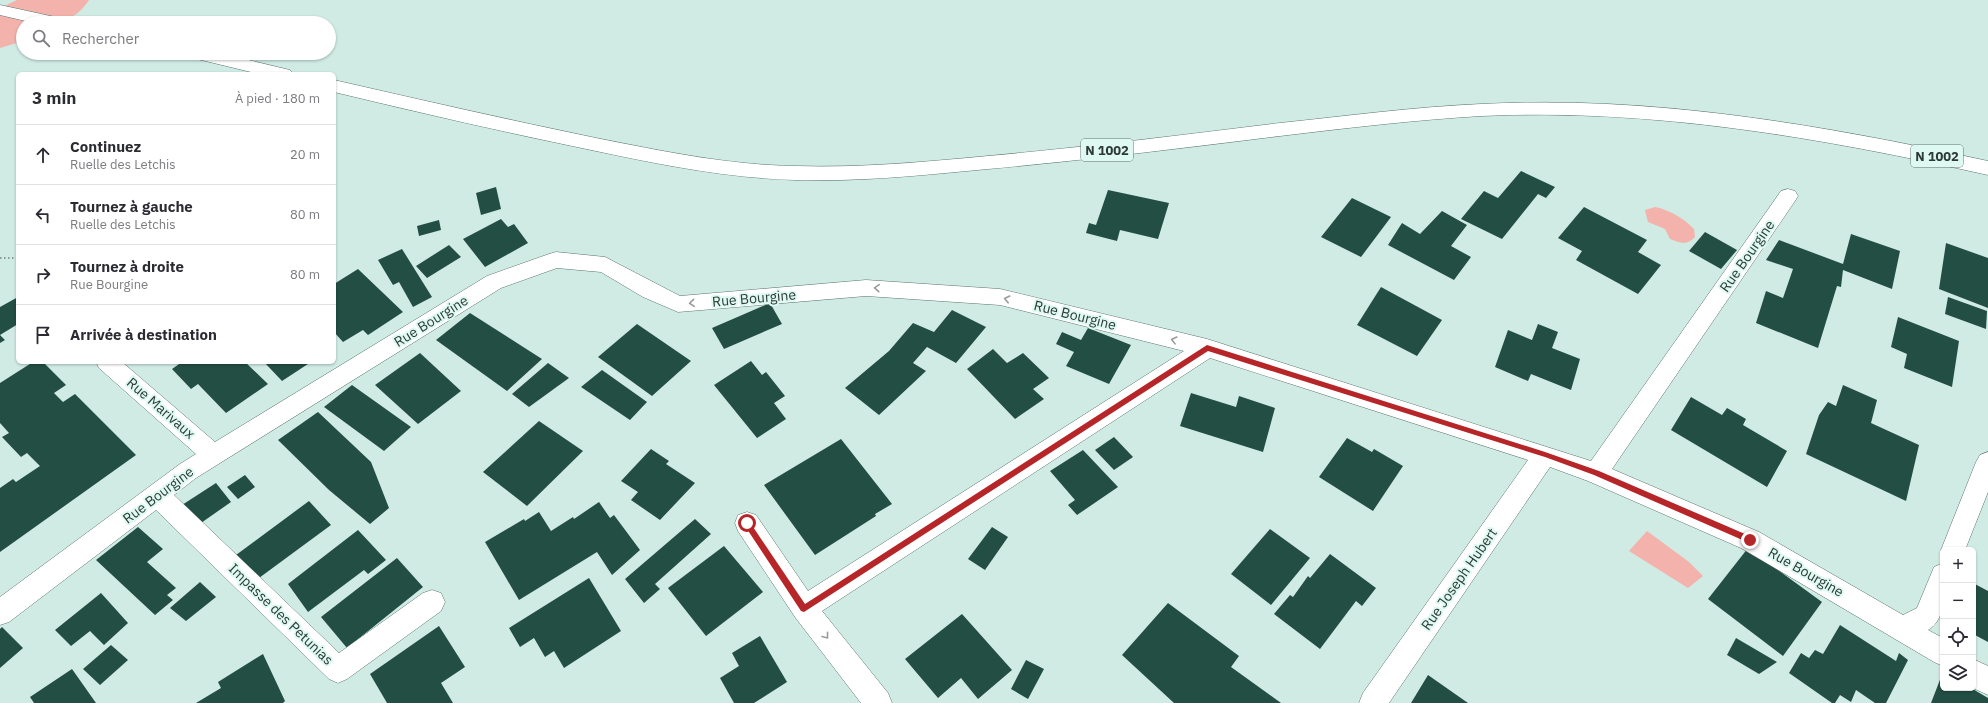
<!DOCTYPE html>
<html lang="fr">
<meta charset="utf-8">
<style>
body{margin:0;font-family:"IBM Plex Sans",sans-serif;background:#f2f2f3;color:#2b2b33}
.controls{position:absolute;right:12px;bottom:12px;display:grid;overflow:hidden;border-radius:6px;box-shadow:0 1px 3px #0004}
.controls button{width:36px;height:36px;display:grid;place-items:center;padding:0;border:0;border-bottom:1px solid #e1e1e2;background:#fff;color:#2b2b33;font:20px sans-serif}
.stop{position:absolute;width:12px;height:12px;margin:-9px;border:3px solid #b62629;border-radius:50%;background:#fff}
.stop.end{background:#b62629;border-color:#fff;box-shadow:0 1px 4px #0008}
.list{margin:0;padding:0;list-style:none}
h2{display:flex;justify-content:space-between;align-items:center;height:52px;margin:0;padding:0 16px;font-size:17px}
h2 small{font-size:13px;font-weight:400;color:#7c7c81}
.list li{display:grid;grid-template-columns:26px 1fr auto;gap:12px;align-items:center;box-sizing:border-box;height:60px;padding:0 16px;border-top:1px solid #e1e1e2}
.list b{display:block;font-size:15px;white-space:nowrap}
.list p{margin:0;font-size:13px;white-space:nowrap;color:#7c7c81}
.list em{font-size:13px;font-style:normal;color:#7c7c81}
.icon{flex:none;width:22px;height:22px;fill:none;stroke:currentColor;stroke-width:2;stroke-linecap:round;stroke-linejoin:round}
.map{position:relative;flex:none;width:1988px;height:703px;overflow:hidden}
.search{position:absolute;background:#fff;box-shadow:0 1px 3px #0004;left:16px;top:16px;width:320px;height:44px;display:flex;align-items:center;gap:10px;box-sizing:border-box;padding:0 14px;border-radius:22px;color:#7c7c81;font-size:15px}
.panel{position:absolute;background:#fff;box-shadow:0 1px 3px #0004;left:16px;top:72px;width:320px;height:292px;border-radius:6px}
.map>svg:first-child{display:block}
.water{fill:#f3b2ab}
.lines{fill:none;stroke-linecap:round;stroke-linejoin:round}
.river{fill:#f3b2ab;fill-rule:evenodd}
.building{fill:#224e44}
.minor-casing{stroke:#5c756e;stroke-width:1}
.major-casing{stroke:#5c756e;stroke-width:1}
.path{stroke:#899d97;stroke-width:2;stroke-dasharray:1.5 2.5;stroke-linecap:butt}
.minor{fill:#fff;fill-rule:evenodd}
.major{fill:#fff;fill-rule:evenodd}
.oneway{stroke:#979c9b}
.route{fill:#b62629}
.labels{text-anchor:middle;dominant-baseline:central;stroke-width:4;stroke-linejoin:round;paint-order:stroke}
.shield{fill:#ddf9f1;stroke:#63736f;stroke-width:1}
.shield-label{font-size:13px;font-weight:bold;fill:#2f3a37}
.street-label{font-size:14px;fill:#2f3a37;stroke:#ddf9f1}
</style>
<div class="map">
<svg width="1988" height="703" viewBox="0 0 1988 703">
<rect width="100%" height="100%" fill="#d0ebe4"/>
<g class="water">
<path d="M1655,207C1670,210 1683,218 1694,229L1695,237C1686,246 1681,243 1670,239L1665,229L1648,222L1645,210Z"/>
<polygon points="1647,531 1689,562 1703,576 1688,588 1629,551"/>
</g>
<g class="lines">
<path class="river" d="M17,0H89C72,26 51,23 23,23V41L0,48V8Z"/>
</g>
<g class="building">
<polygon points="1521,171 1555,187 1546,198 1538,194 1502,239 1461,219 1484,191 1498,198"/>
<polygon points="496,187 501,209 481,215 476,193"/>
<polygon points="1108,190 1169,203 1158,239 1120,230 1117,241 1086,233 1089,223 1096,225"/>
<polygon points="1352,198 1391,217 1361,257 1321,237"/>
<polygon points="1584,207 1647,240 1638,252 1661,265 1638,294 1576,260 1582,251 1558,238"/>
<polygon points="1442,211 1467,225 1451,246 1471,257 1454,280 1388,245 1402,223 1420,234"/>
<polygon points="501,219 508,227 514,224 528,243 485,267 463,239"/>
<polygon points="439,220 441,230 419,236 417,226"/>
<polygon points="1705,232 1737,250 1721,269 1689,251"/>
<polygon points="1851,234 1900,251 1892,289 1843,270 1841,287 1837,286 1818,348 1756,323 1766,291 1783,298 1793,269 1766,260 1779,240 1843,264"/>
<polygon points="1946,243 1988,258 1988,308 1939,289"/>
<polygon points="449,245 461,257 427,278 416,266"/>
<polygon points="402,249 432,297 413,307 399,282 393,285 378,260"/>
<polygon points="358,269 403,312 368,335 363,330 343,342 334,332 334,284"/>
<polygon points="1381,287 1442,320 1417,356 1357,325"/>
<polygon points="18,297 18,324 0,335 5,340 0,343 0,307"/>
<polygon points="1948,297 1987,311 1986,329 1945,314"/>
<polygon points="770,303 782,324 724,349 712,328"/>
<polygon points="952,310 986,327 956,363 927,347 913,363 926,371 879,415 845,388 889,351 913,323 934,332"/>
<polygon points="470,313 542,359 507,391 436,340"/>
<polygon points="1898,317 1959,341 1952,387 1904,368 1907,354 1891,347"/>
<polygon points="637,324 691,361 652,396 598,357"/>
<polygon points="1538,324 1558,332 1552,348 1580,359 1571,390 1531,374 1528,381 1495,367 1508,330 1532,340"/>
<polygon points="1088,328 1131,345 1109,384 1066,366 1074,352 1056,344 1062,332 1081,340"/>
<polygon points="993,349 1007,363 1023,353 1049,378 1033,389 1044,399 1015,419 967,369"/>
<polygon points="420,353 461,391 418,424 375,385"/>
<polygon points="751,361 762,375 766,372 785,396 774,403 786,419 757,438 714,385"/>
<polygon points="33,362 43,362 66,385 54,393 63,402 75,394 136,455 0,552 0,488 13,479 16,482 40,466 27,453 21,457 2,437 9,433 0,423 0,383"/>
<polygon points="182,362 245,362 268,384 226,413 198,384 191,389 172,369"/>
<polygon points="264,362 311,362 282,381"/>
<polygon points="548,363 569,378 529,407 512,394"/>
<polygon points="602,370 647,402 630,420 581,387"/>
<polygon points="352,385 411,427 384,451 324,407"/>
<polygon points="1843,385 1877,400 1871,423 1919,445 1906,501 1806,454 1819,415 1828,402 1836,406"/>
<polygon points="1191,393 1236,407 1239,396 1275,408 1263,452 1180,426"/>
<polygon points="1691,397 1722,415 1727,408 1746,419 1743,425 1787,451 1767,487 1671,430"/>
<polygon points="318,412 371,462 389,508 370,524 329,490 278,440"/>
<polygon points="539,421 583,451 527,506 483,472"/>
<polygon points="1114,437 1133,457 1114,470 1095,450"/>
<polygon points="1347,438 1372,452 1374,449 1403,466 1373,511 1319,477"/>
<polygon points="841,439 892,504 875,514 876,516 815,555 764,485"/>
<polygon points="651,449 669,461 666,464 695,483 660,520 631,500 638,492 621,481"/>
<polygon points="1083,450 1118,487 1077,515 1068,505 1075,500 1050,471"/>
<polygon points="245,475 255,487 238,499 227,487"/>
<polygon points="216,483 231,502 201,523 182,505"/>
<polygon points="309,501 331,525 259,578 236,555"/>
<polygon points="599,502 610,518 614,515 640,550 612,575 597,552 519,600 485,542 524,519 525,521 539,512 551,531 573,517 574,519"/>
<polygon points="695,519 711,534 655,584 660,589 644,603 625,579"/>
<polygon points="138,527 163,549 147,562 176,588 167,595 173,600 155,615 96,560"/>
<polygon points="992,527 1008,537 985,570 968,559"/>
<polygon points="1270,529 1310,558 1271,605 1231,574"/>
<polygon points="358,530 386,560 368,574 364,570 308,612 288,584"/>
<polygon points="724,546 763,592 706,636 668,588"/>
<polygon points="1748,548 1822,602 1783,656 1708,599"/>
<polygon points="1330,554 1376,588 1362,606 1356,601 1320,649 1274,614 1290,595 1293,597 1308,576 1310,578"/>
<polygon points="397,558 423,587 347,648 321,617"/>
<polygon points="589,578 621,631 564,668 554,651 545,657 534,638 520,647 509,628"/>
<polygon points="200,582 216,597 186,621 170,608"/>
<polygon points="1973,583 1988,591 1988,642 1973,634"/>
<polygon points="101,593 128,623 104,645 90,631 71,646 55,630"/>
<polygon points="1168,603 1239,656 1231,667 1281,703 1174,703 1122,655"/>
<polygon points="962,614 1012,670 978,699 961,678 938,698 905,659"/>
<polygon points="1840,625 1896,661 1899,653 1908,660 1886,703 1875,703 1856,690 1851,702 1840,695 1835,703 1832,703 1789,673 1801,653 1809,658 1815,650 1823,654"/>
<polygon points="439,626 465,667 441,683 453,703 387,703 370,674"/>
<polygon points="2,627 23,648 0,668 0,629"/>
<polygon points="760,636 787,682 754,703 734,703 720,678 739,666 732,653"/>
<polygon points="1736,638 1777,662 1759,674 1727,655"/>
<polygon points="111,645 128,660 100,685 83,669"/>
<polygon points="263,654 285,701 283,703 196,703 221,688 218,682"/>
<polygon points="1026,660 1044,669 1028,699 1011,689"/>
<polygon points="72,669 96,703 34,703 30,697"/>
<polygon points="1943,672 1943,688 1971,688 1988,698 1988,703 1931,703"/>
<polygon points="1428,675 1468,703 1411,703"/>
</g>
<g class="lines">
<defs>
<g id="minor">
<path d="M1788,189L1795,191L1798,196L1795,201L1612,469L1759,532L1903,615L1917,608L1934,567L1943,563C1943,584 1949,618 1928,630L1943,638V666L1934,662L1741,548L1588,481L1550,467L1389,703H1359L1363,693L1528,460L1210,358L822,611L888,693L892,703H861L795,617L738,531L735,523L738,515L747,512L756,515L808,591L1184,351L1000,305L866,296L678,312L643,297L601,272L557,268L501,288L196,478L174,495L339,653L423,593L432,590L441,593L445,602L441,611L347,679L338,683L329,679L156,510L9,622L0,625V597L180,464L196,454L99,368L96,362H122L215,442L487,276L549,254L556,252L605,257L680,296L866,280L1000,289L1207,339L1591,461L1781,191Z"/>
<polygon points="1988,452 1988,492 1965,550 1943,550 1943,555 1941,550 1976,462 1980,455"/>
<polygon points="1973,659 1988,666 1988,695 1973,688"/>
</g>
<g id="major">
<polygon points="0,5 64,19 67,23 34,23 0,15"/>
<polygon points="186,53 219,53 290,70 293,74 259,74 189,57"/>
<path d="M334,80C421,100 509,120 596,138C662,151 728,165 795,166C860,168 924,162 988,156C1086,147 1183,135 1280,123C1347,116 1414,107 1481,104C1652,95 1822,125 1988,161V175C1822,138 1652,108 1481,116C1414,120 1347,128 1280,136C1183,148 1086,160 988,169C924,175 860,182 795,180C728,178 662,165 596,151C508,133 421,113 334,92Z"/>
</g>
</defs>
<use href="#minor" class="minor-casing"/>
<use href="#major" class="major-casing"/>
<polyline class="path" points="0,258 18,258"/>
<use href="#minor" class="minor"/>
<use href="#major" class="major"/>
</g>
<defs><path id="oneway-chevron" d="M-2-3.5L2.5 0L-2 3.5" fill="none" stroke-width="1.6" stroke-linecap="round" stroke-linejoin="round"/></defs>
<g class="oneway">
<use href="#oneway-chevron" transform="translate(877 288) rotate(-176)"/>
<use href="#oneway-chevron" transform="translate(1007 299) rotate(-167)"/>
<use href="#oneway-chevron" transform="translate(692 303) rotate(175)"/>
<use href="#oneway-chevron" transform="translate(1174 340) rotate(-166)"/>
<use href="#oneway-chevron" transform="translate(826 636) rotate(52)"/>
</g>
<polygon class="route" points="1207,345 1545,452 1599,471 1752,537 1753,540 1750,543 1747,542 1594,475 1545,457 1208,351 804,612 801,611 743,523 747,520 749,521 805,604"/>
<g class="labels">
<g class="shield">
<rect x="1081" y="139" width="52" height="22" rx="3"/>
<rect x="1911" y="145" width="52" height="22" rx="3"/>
</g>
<g class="shield-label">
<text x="1107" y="150">N 1002</text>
<text x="1937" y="156">N 1002</text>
</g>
<g class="street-label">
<text transform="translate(1747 256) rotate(-55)">Rue Bourgine</text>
<text transform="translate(754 298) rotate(-5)">Rue Bourgine</text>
<text transform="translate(1075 315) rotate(14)">Rue Bourgine</text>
<text transform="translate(431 321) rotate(-32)">Rue Bourgine</text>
<text transform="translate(161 408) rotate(41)">Rue Marivaux</text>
<text transform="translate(158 495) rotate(-37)">Rue Bourgine</text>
<text transform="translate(1806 572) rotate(30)">Rue Bourgine</text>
<text transform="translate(1459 579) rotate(-55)">Rue Joseph Hubert</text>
<text transform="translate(281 614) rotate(44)">Impasse des Petunias</text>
</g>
</g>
</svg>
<div class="controls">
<button>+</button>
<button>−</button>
<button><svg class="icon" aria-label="locate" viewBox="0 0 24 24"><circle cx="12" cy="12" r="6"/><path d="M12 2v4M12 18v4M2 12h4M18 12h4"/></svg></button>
<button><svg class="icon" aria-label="layers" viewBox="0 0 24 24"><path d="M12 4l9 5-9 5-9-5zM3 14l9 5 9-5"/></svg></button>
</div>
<div class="stop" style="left:747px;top:523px"></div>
<div class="stop end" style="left:1750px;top:540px"></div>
<div class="search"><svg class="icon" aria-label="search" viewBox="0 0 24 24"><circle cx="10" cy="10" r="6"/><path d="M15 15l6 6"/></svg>Rechercher</div>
<section class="panel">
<h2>3 min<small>À pied · 180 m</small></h2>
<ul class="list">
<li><svg class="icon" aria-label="ahead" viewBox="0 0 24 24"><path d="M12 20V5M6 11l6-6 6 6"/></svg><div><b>Continuez</b><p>Ruelle des Letchis</p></div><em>20 m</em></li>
<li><svg class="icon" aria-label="left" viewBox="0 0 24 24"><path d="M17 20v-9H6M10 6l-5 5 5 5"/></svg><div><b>Tournez à gauche</b><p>Ruelle des Letchis</p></div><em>80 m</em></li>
<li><svg class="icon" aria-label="right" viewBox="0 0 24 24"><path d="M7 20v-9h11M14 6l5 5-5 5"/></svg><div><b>Tournez à droite</b><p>Rue Bourgine</p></div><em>80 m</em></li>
<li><svg class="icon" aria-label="arrive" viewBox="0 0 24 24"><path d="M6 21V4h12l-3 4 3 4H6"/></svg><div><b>Arrivée à destination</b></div></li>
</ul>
</section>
</div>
